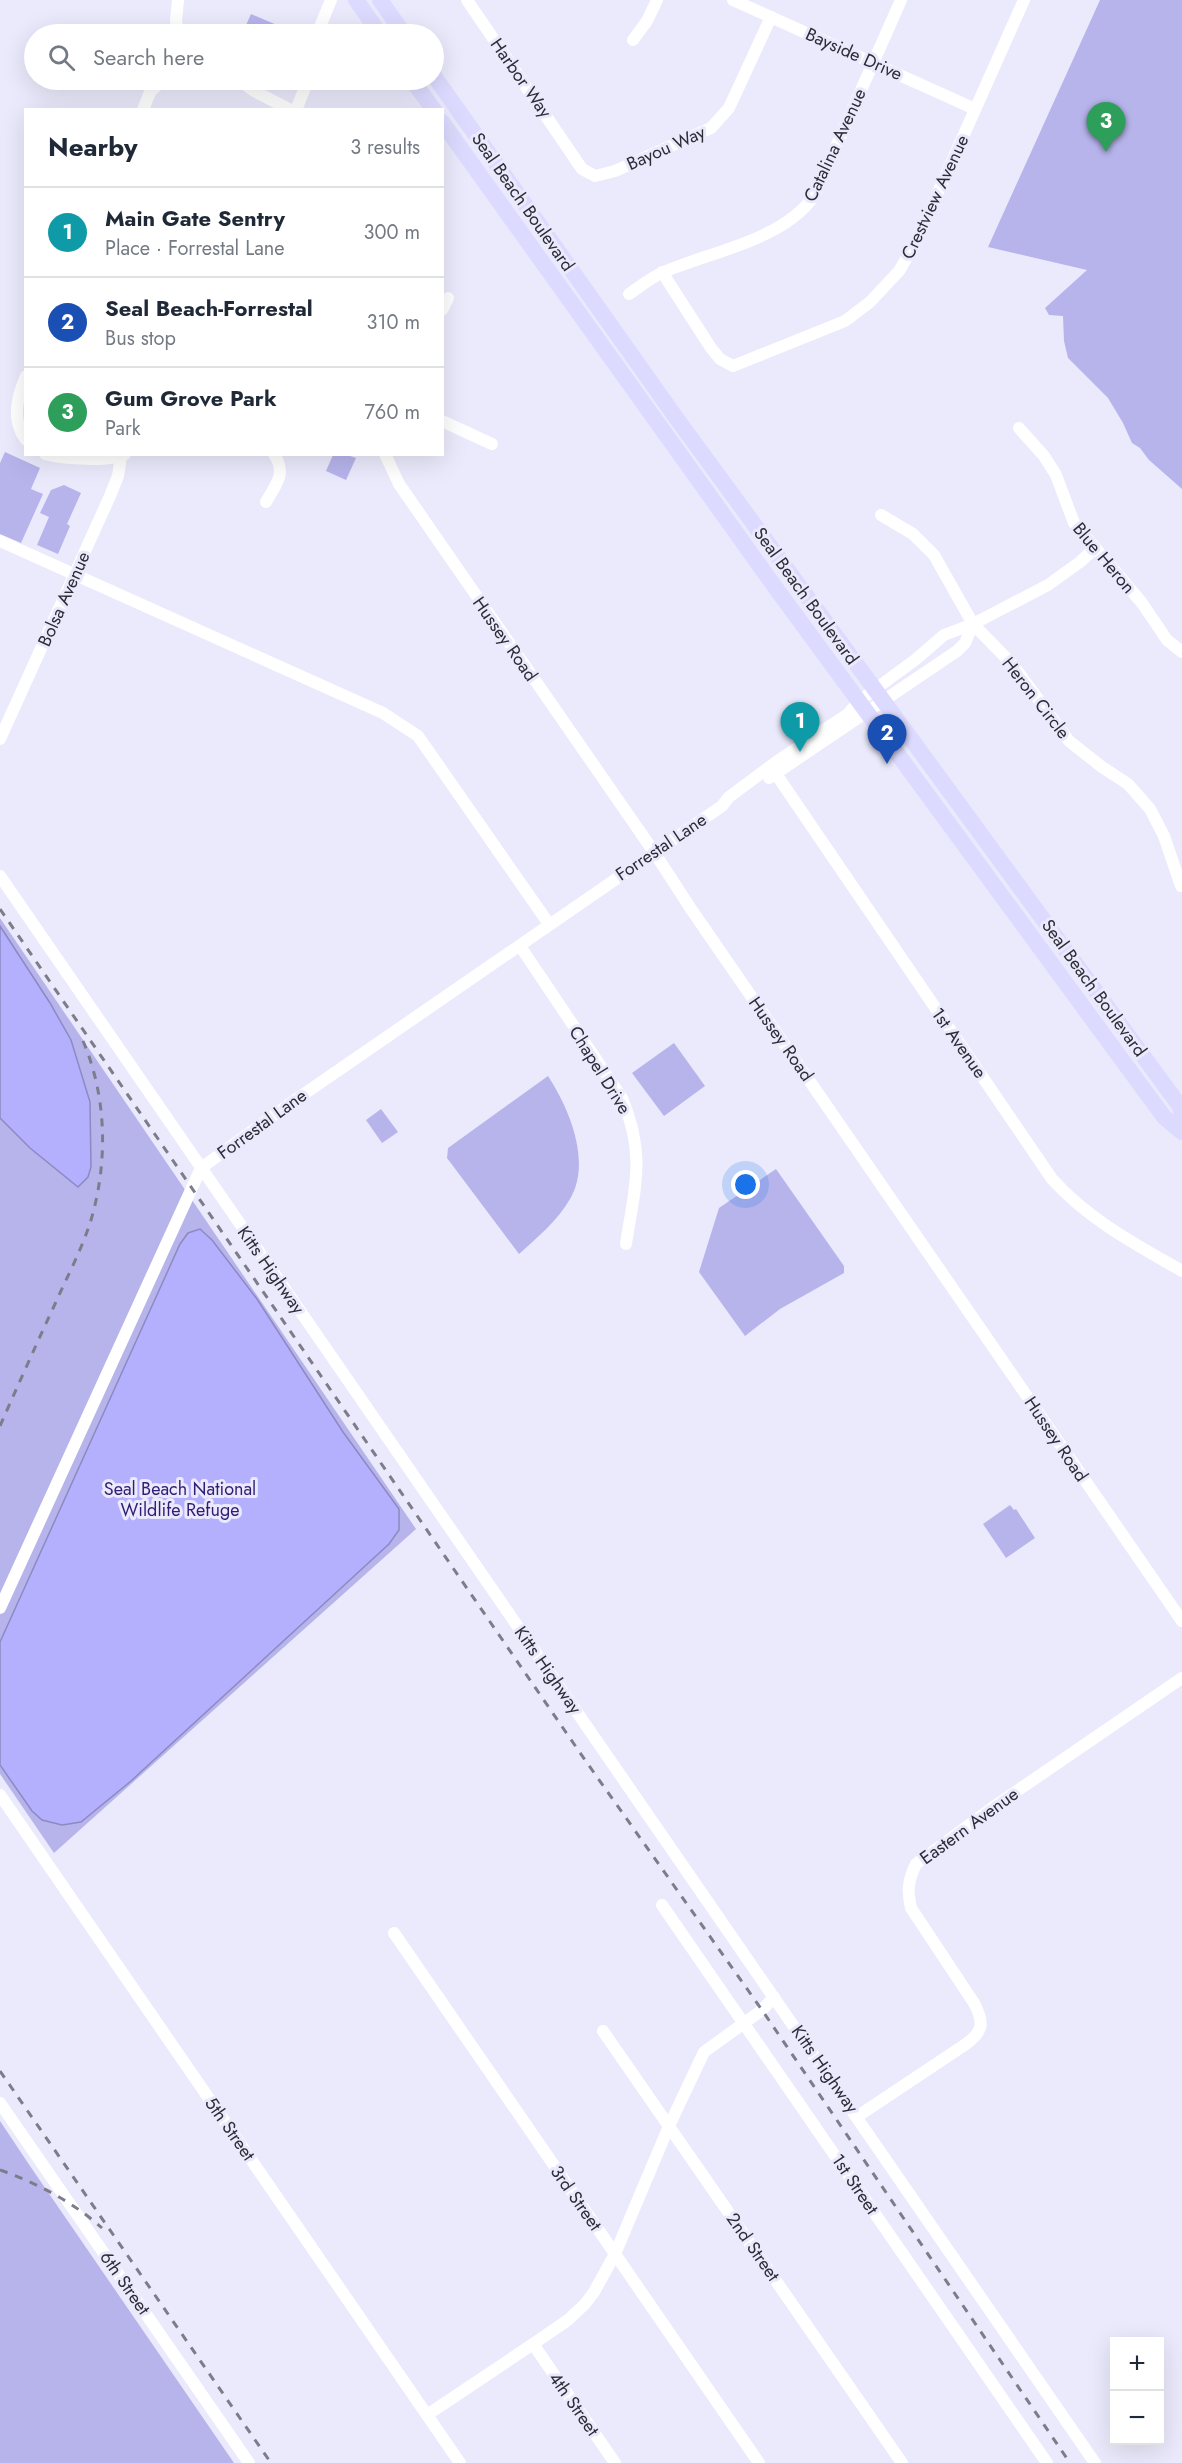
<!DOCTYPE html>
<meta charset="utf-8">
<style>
body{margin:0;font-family:Jost,sans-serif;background:#f2f2f3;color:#1f2937}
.controls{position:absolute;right:18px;bottom:18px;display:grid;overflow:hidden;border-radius:0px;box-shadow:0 6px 24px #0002}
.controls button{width:54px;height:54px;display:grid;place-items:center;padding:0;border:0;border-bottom:2px solid #e0e1e3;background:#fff;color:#1f2937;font:30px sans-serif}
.you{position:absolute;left:746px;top:1185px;width:21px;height:21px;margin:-15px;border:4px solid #fff;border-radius:50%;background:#1a73e8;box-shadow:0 0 0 9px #1a73e833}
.badge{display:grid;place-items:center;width:39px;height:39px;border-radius:50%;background:#7c3aed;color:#fff;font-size:20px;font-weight:700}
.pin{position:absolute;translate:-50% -50px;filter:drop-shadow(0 2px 3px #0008)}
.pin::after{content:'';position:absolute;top:32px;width:21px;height:18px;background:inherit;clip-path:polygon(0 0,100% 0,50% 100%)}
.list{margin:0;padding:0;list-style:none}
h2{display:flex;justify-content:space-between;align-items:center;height:78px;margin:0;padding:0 24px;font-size:26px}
h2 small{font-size:20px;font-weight:400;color:#747a83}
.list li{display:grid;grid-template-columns:39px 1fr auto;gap:18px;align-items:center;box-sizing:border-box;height:90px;padding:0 24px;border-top:2px solid #e0e1e3}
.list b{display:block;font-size:22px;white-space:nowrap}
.list p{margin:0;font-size:20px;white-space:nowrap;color:#747a83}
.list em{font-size:20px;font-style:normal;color:#747a83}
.icon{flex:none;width:33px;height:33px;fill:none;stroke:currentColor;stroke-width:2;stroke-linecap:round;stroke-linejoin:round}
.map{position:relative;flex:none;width:1182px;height:2463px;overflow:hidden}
.search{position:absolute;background:#fff;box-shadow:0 6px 24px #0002;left:24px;top:24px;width:420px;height:66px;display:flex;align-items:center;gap:15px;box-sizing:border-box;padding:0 21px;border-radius:33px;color:#747a83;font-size:22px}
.panel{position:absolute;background:#fff;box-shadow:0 6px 24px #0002;left:24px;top:108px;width:420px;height:348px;border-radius:0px}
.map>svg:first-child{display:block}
.green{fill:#b7b4ec}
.water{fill:#b5b0fe;stroke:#8c89c3;stroke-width:1.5}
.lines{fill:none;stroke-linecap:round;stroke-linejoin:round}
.minor{stroke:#fff;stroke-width:12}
.major{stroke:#dcdafe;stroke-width:16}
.rail{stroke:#7c7c8a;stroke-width:3;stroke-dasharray:8 8;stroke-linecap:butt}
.labels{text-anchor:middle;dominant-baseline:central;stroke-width:6;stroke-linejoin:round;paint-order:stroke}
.street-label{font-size:18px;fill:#2d2d38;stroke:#eaeafc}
.park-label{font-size:18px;fill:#321c74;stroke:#eaeafc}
</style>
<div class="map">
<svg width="1182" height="2463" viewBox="0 0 1182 2463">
<rect width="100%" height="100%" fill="#eaeafc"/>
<g class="green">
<polygon points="1100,0 1182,0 1182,489 1149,460 1140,448 1132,443 1123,423 1108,398 1068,358 1064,341 1063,316 1049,315 1045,308 1087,270 988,247"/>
<polygon points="251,14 298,34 242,34"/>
<polygon points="5,452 40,468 31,489 43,494 21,543 0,534 0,463"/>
<polygon points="333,455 347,455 356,458 346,480 326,471"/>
<polygon points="64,485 81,493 67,524 70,526 58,554 37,545 49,517 40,513 51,490"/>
<polygon points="0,918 416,1529 54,1853 0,1774"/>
<polygon points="674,1043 705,1086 664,1116 632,1073"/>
<path d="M548,1076C569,1108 592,1162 570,1199C558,1220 537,1238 519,1254L447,1158L448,1148Z"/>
<polygon points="381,1109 398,1132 382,1143 366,1120"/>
<polygon points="776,1169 844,1266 844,1273 780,1309 745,1336 699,1272 719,1208"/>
<polygon points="1010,1505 1014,1510 1016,1509 1035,1538 1006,1558 983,1524"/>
<polygon points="0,2121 30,2166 234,2463 0,2463"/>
</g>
<g class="water">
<polygon points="0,926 50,1003 71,1040 90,1102 91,1167 88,1177 78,1187 30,1148 0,1118"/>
<polygon points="200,1229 212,1240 257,1299 343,1432 399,1509 399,1530 389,1544 131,1781 81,1822 62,1825 42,1820 32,1811 0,1765 0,1642 180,1244 188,1233"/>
</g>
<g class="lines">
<g class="minor">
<polyline points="467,0 582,169 595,176 615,171 711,128 729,108 771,17"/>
<polyline points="733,0 975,109"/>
<polyline points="178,34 176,21 178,0"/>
<polyline points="317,34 331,0"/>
<polyline points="633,40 647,21 657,0"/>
<polyline points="239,80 254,91 291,110"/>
<polyline points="143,110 150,92 163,80"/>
<polyline points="296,110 308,80"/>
<polyline points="662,272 711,348 720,359 733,366 845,321 870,302 899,271 915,244 1024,0"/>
<path d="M629,294C640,287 651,277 664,272C712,251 782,241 814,196L901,0"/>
<polyline points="442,310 448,298"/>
<path d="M26,376C17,397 11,420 26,440"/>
<polyline points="442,421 492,444"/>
<polyline points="1019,428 1044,456 1056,475 1074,523 1142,603 1167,640 1182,652"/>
<path d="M45,454C62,459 111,462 125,454"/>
<polyline points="385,454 399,484 654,852 691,909 1182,1621"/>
<path d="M266,502C276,484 287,474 274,454"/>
<polyline points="881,515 913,534 934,555 973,624 1013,665 1069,741 1102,767 1128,784 1150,809 1164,836 1181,886"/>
<polyline points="0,541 383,713 418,736 549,924"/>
<polyline points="0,739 110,496 118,476 121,457"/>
<path d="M776,774L1052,1179C1089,1220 1135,1244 1182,1271"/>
<polyline points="769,778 957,651 965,643 973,624"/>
<polyline points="0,876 1095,2463"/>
<path d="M520,946L622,1098C646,1156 635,1185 626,1244"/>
<polyline points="0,1608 201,1168 288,1105 722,806 729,797 776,762 848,714 859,701 915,660 944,635 973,624 1048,585 1080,562 1094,549"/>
<polyline points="0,1795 460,2463"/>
<polyline points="662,1905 1047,2463"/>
<polyline points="394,1933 759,2463"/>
<polyline points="603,2031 902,2463"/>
<polyline points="0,2103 249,2463"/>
<path d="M858,2116L966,2044C984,2031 984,2022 974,2003L911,1908C907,1891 908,1880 916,1864L992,1808L1182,1678"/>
<polyline points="533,2344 615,2463"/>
<polyline points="427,2415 533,2344 568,2320 585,2304 594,2292 615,2254 669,2126 704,2052 762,2010 774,1997"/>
</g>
<g class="major">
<polyline points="356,0 380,34"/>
<polyline points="380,0 404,34"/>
<polyline points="434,76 677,419 1179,1105 1182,1114"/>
<polyline points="412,80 434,110"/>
<polyline points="442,122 775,587 1164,1117 1182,1132"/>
</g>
<g class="rail">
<polyline points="0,909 585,1760 762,2010 1070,2463"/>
<path d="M0,1426C18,1385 36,1345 55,1304C67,1277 82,1249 91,1220C108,1162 107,1097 83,1041"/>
<polyline points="0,2071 271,2463"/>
<path d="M0,2170C37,2183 73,2202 102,2228"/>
</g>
</g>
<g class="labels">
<g class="street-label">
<text transform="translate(854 54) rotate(24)">Bayside Drive</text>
<text transform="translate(521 78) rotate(55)">Harbor Way</text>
<text transform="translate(835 145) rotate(-65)">Catalina Avenue</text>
<text transform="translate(666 148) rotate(-24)">Bayou Way</text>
<text transform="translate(935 197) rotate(-65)">Crestview Avenue</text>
<text transform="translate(523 202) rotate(55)">Seal Beach Boulevard</text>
<text transform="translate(1104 558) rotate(50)">Blue Heron</text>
<text transform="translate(806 596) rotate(54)">Seal Beach Boulevard</text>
<text transform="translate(64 599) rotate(-66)">Bolsa Avenue</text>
<text transform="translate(505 639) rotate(55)">Hussey Road</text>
<text transform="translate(1036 698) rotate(52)">Heron Circle</text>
<text transform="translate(661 847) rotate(-34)">Forrestal Lane</text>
<text transform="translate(1094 988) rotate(54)">Seal Beach Boulevard</text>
<text transform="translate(781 1039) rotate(55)">Hussey Road</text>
<text transform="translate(959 1043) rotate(55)">1st Avenue</text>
<text transform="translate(600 1070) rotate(58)">Chapel Drive</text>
<text transform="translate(262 1124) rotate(-36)">Forrestal Lane</text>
<text transform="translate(271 1270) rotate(55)">Kitts Highway</text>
<text transform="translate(1056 1439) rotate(56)">Hussey Road</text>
<text transform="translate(548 1670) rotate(55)">Kitts Highway</text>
<text transform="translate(969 1826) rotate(-36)">Eastern Avenue</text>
<text transform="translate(825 2069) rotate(55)">Kitts Highway</text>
<text transform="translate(230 2129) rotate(55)">5th Street</text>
<text transform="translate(855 2184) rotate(56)">1st Street</text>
<text transform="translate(576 2198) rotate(55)">3rd Street</text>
<text transform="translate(753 2247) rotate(55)">2nd Street</text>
<text transform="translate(125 2283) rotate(55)">6th Street</text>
<text transform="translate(574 2404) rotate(55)">4th Street</text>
</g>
<g class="park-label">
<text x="180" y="1489">Seal Beach National<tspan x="180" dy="21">Wildlife Refuge</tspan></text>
</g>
</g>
</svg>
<div class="controls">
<button>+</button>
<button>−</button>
</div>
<div class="you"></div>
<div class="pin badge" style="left:800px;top:752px;background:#0f9aa8">1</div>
<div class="pin badge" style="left:887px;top:764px;background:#1a4fb4">2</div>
<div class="pin badge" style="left:1106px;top:152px;background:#2e9e5b">3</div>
<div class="search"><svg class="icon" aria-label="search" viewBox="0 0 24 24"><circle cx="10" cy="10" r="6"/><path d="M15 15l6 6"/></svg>Search here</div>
<section class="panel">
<h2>Nearby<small>3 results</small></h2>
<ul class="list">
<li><span class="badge" style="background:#0f9aa8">1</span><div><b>Main Gate Sentry</b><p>Place · Forrestal Lane</p></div><em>300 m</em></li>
<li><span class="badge" style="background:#1a4fb4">2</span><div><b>Seal Beach-Forrestal</b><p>Bus stop</p></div><em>310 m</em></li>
<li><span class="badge" style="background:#2e9e5b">3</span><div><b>Gum Grove Park</b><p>Park</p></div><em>760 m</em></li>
</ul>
</section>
</div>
